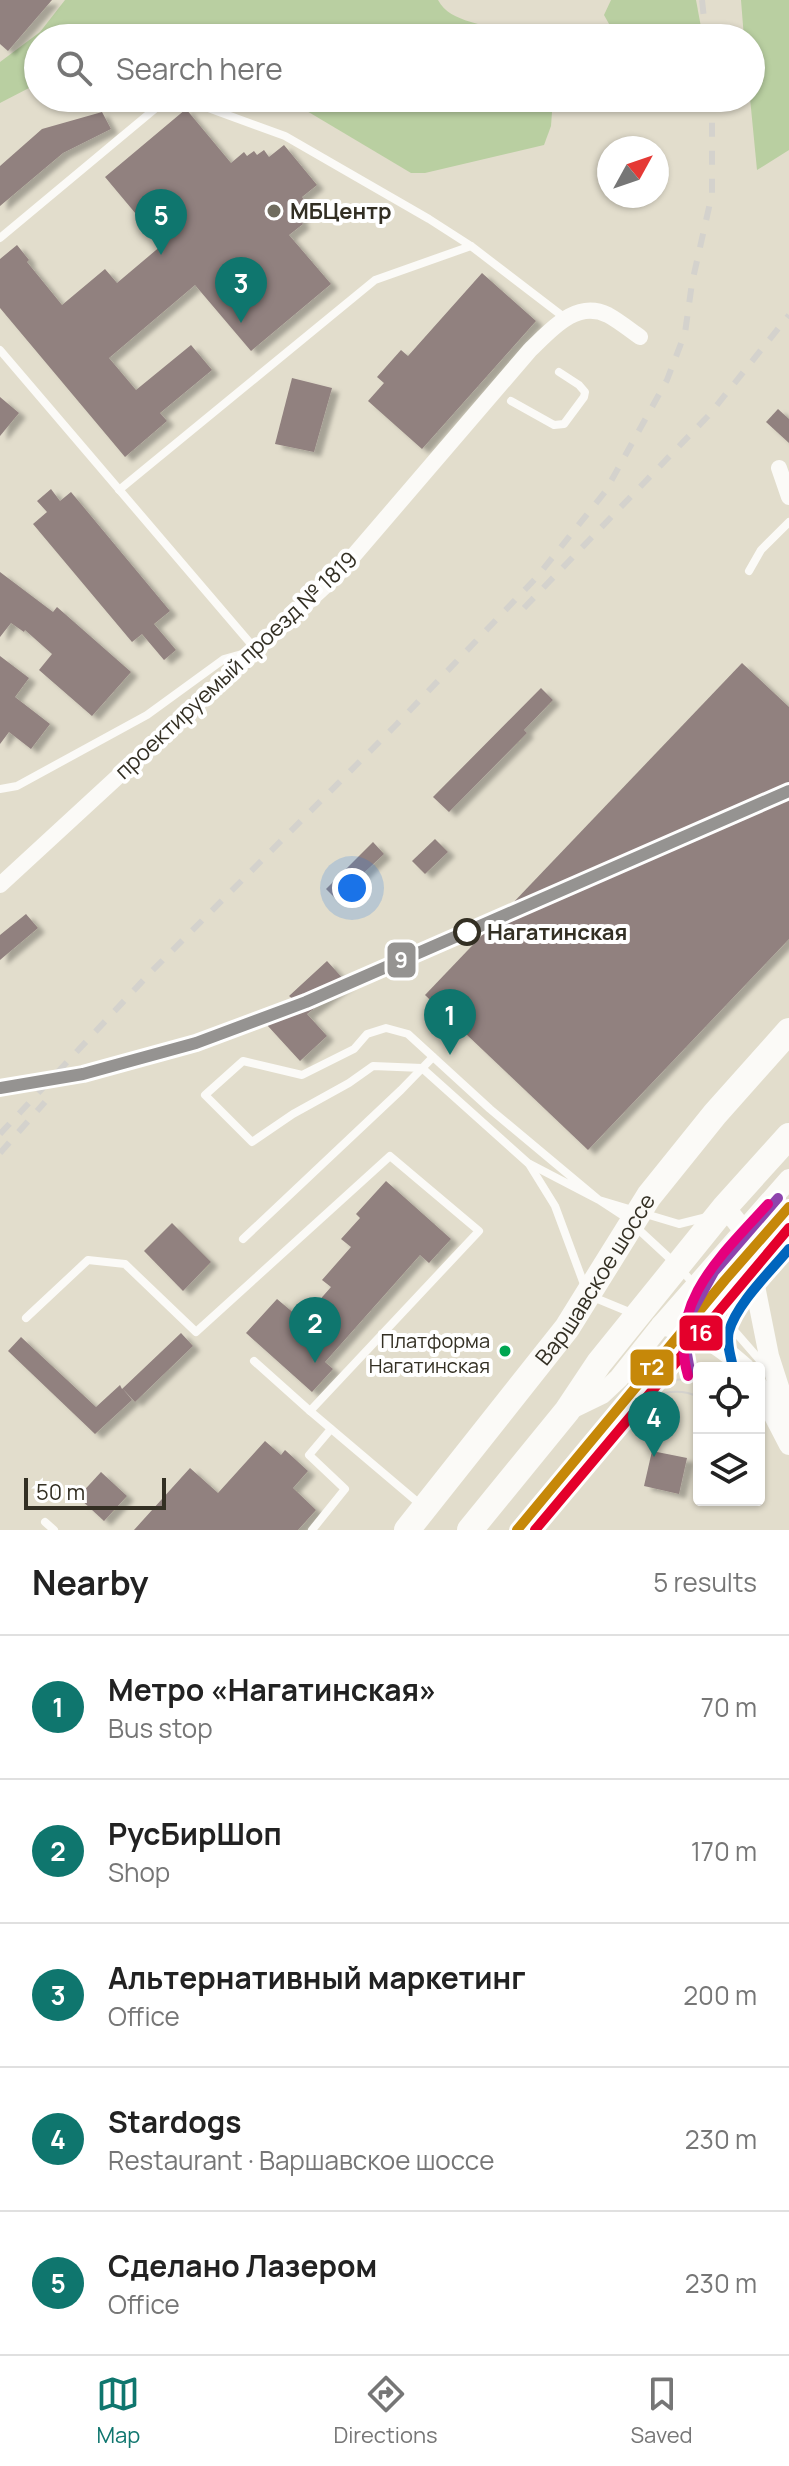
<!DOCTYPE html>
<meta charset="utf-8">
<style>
body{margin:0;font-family:Manrope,sans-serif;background:#f6f6f6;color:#222}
.controls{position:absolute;right:24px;bottom:24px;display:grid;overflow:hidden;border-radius:8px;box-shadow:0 2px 6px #0004}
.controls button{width:72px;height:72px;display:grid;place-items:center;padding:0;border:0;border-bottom:2px solid #e0e0e0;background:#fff;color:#222;font:40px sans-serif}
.compass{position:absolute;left:597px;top:136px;width:72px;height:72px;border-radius:50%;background:#fff;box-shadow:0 2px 6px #0004;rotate:50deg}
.scale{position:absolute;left:24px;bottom:20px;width:142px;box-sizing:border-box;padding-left:8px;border:4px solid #332f23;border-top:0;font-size:22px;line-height:28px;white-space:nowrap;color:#332f23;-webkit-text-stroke:6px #fff;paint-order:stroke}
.you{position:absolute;left:352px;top:888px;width:28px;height:28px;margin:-20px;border:6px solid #fff;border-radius:50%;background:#1a73e8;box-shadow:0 0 0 12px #1a73e833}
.badge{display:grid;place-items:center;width:52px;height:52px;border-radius:50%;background:#0f766e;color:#fff;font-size:26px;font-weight:700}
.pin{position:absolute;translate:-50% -66px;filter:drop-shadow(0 2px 4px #0008)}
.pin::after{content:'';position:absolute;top:42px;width:28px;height:24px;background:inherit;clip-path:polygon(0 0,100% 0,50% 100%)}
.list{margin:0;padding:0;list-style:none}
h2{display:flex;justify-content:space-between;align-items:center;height:104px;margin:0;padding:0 32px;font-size:34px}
h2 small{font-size:26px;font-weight:400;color:#767676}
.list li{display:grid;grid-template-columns:52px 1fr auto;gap:24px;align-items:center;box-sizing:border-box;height:144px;padding:0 32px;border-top:2px solid #e0e0e0}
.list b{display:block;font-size:30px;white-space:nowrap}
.list p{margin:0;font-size:26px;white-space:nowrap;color:#767676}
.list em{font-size:26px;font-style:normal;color:#767676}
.icon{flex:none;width:44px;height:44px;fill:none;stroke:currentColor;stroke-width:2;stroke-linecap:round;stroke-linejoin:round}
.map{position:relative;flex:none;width:789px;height:1530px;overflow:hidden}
.search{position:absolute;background:#fff;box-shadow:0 2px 6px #0004;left:24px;right:24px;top:24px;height:88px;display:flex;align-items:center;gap:20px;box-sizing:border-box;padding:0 28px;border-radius:44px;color:#767676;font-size:30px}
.sheet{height:824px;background:#fff}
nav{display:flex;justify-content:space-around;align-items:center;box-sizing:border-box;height:112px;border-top:2px solid #e0e0e0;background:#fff;font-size:22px;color:#767676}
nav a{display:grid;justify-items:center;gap:4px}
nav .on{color:#0f766e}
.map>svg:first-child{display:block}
.forest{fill:#b9cfa1}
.building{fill:#91817f;filter:url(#shadow)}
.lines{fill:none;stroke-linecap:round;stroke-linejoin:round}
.service{stroke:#fbfaf7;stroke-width:8}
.minor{stroke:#fbfaf7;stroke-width:16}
.tertiary{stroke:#fbfaf7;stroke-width:20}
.primary{stroke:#fbfaf7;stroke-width:26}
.tram{stroke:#d4d2cd;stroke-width:2}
.rail{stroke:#d4d2cd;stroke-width:6;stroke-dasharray:14 14;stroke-linecap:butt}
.tram-1-casing{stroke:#fff;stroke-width:16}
.tram-2-casing{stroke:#fff;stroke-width:16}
.tram-3-casing{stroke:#fff;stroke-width:16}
.tram-4-casing{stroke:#fff;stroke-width:16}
.tram-5-casing{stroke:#fff;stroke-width:16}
.tram-1{stroke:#c68809;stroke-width:10}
.tram-2{stroke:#e4002b;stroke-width:10}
.tram-3{stroke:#8e44ad;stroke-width:10}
.tram-4{stroke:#0065bd;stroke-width:10}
.tram-5{stroke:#e5007d;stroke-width:10}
.metro-1-casing{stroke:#fff;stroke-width:18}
.metro-1{stroke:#959391;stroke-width:12}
.poi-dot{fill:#706c5e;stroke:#fff;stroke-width:3}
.stop-dot{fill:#fff;stroke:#332f23;stroke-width:4}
.bus-dot{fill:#00a651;stroke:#fff;stroke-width:3}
.labels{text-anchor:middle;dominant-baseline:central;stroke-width:8;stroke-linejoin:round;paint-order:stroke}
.bus-label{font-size:20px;fill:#332f23;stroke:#fff;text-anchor:end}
.poi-label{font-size:22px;font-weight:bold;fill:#332f23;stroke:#fff;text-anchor:start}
.street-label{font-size:22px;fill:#332f23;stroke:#fff}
.stop-label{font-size:22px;font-weight:bold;fill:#332f23;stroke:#fff;text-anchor:start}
.line-badge{stroke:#fff;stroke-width:3}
.badge-label{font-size:22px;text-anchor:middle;font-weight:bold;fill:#fff}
</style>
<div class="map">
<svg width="789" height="1530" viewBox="0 0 789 1530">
<defs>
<filter id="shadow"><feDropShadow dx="7" dy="4.5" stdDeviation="2" flood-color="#0004"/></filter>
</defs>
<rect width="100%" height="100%" fill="#e2ddcc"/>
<g class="forest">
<path d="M65,0H438C451,25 488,21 511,38H38V86L29,88L0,103V62L40,32Z"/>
<polygon points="611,0 696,0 703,38 617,38 604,15"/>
<polygon points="741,0 789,0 789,150 757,170 750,98 751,38 744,38"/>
<polygon points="285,98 553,98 551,126 544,145 425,173 411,173"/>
</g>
<g class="building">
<polygon points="0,0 52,0 8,51 0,44"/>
<polygon points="186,109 231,163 244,152 247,156 254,151 257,155 264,150 269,157 284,145 317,185 302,197 308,204 302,210 305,214 299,219 303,224 289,235 331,284 251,351 195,285 109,358 136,390 191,345 212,370 160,413 167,421 125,457 0,308 0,259 17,245 29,260 27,262 62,305 105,269 117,283 162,245 105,177"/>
<polygon points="102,112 111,129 63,153 0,206 0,166 42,129"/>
<polygon points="482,273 536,321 422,449 368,401 384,383 377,377 401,350 408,356"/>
<polygon points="292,378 332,388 314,452 275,444"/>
<polygon points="0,397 19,413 0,436"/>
<polygon points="778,409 789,419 789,443 766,422"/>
<polygon points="51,489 60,501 71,492 170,611 154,624 176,650 164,660 142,634 132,642 33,524 47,512 37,501"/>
<polygon points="0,572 53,612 57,607 131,672 92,716 39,670 52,654 25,630 24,632 11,623 0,637"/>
<polygon points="0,656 29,678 15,697 50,724 31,749 9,732 0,744"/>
<polygon points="742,663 789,707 789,939 588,1150 425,995"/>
<polygon points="541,688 553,700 524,730 527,733 449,812 433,797"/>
<polygon points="435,839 448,852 425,874 412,861"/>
<polygon points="373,842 384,854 336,899 326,889"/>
<polygon points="26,914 38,928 0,960 0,935"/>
<polygon points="327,961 347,983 307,1014 327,1036 300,1061 267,1025 294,1000 289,996"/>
<polygon points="386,1181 451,1239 429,1263 420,1255 325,1362 333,1369 312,1392 246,1333 277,1299 302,1320 331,1287 322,1280 351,1247 341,1239 360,1218 356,1214"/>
<polygon points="172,1223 211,1262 183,1291 144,1251"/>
<polygon points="181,1333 193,1346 135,1402 123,1389 132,1400 95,1434 8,1351 21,1337 96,1407 120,1385 122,1389"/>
<polygon points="265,1441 281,1455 285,1450 308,1471 293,1488 316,1510 298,1530 134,1530 190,1468 218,1493"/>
<polygon points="652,1451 687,1458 679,1494 644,1486"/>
<polygon points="101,1472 127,1496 104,1521 78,1497"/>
</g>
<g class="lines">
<g class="service">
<polyline points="181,98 285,136 429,219 471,246 565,318"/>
<polyline points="0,238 168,98"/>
<polyline points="0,350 256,650 224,659 147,715 17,786 0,789"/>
<polyline points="511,401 554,425 564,424 584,397 585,392 579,385 559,372"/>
<polyline points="119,490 375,280 471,246"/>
<polyline points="749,571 761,550 789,522"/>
<polyline points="529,1164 555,1206 588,1295 634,1314"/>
<polyline points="707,1217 679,1224 599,1200 490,1109 408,1034 386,1028 367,1034 354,1049 302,1075 243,1061 205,1095 252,1142 293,1114 349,1083 373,1066 422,1068 528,1163 599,1200 625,1217 678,1266 765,1366"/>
<polyline points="243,1239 401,1090 433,1057"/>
<polyline points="26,1318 88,1260 125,1264 196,1332 390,1156 479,1231 310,1411 421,1505"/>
<polyline points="254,1361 310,1411"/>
<polyline points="45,1522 54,1530"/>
<polyline points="312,1530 345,1489 309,1455 331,1429"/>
</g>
<g class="minor">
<polyline points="779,468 789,497"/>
<path d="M0,885L337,575L530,350C551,330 576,299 608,315C619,321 630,330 640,337"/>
</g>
<g class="tertiary">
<polyline points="725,1207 744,1231 769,1356 789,1418"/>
<path d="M661,1325C701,1334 714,1340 745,1368"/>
<polyline points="759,1387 789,1445"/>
<polyline points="567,1411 602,1394 619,1378 661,1325 789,1179"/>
</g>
<g class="primary">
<path id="s1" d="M407,1530L567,1328L649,1196L715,1114L789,1031"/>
<polyline points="470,1530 567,1411 599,1363 725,1207 789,1136"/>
</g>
<g class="tram">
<path d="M633,1410C652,1393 676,1386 699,1397"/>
<path d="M611,1417C636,1392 662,1372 699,1382"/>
</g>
<g class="rail">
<polyline points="702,0 706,38"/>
<polyline points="524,608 709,415 789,315"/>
<polyline points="0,1134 151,972 395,726 536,578 605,492 667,380 685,333 692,283 712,194 712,98"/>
<polyline points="0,1153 45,1102"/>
</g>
<defs>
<polyline id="tram-1" points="517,1530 725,1280 789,1207"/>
<polyline id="tram-2" points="535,1530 789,1228"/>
<polyline id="tram-3" points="690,1371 686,1348 689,1317 714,1272 778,1198"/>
<path id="tram-4" d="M732,1363C730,1353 726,1341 729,1331C737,1303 770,1272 789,1249"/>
<path id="tram-5" d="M688,1376C667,1302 723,1254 768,1204"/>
</defs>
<use href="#tram-1" class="tram-1-casing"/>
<use href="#tram-2" class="tram-2-casing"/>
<use href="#tram-3" class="tram-3-casing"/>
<use href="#tram-4" class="tram-4-casing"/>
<use href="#tram-5" class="tram-5-casing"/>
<use href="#tram-1" class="tram-1"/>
<use href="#tram-2" class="tram-2"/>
<use href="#tram-3" class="tram-3"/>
<use href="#tram-4" class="tram-4"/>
<use href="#tram-5" class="tram-5"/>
<defs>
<polyline id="metro-1" points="0,1088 83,1074 196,1043 306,1002 789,791"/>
</defs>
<use href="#metro-1" class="metro-1-casing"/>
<use href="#metro-1" class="metro-1"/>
</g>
<circle class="poi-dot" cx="274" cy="211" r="8"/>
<circle class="stop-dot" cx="467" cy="932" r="12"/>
<circle class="bus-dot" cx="505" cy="1351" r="7"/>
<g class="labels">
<g class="bus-label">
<text x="490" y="1340">Платформа<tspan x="490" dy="25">Нагатинская</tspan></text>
</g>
<g class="poi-label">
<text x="290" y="211">МБЦентр</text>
</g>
<g class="street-label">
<text transform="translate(236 665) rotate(-43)">проектируемый проезд № 1819</text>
<text stroke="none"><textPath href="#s1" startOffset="314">Варшавское шоссе</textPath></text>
</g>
<g class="stop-label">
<text x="487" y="932">Нагатинская</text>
</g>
</g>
<g class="line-badge">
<rect x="386" y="941" width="31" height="38" rx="8" fill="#959391"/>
<rect x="678" y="1314" width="46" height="38" rx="8" fill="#e4002b"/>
<rect x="629" y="1348" width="46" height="39" rx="8" fill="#c68809"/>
</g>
<g class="badge-label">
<text x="401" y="968">9</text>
<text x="701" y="1341">16</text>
<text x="652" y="1375">т2</text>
</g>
</svg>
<div class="controls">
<button><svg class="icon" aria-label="locate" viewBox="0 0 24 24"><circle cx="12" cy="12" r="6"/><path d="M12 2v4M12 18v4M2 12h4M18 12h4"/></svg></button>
<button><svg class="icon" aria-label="layers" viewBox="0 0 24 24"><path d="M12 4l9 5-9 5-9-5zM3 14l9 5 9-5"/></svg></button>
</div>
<svg class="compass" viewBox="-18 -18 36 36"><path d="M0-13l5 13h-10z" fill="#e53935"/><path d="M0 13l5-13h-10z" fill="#767676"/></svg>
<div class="scale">50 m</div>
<div class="you"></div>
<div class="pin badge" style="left:450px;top:1055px">1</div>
<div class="pin badge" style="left:315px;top:1363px">2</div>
<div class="pin badge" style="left:241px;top:323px">3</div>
<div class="pin badge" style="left:654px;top:1457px">4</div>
<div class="pin badge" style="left:161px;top:255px">5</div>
<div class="search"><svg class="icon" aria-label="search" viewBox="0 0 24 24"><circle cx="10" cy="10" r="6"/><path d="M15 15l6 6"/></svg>Search here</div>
</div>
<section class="sheet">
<h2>Nearby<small>5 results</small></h2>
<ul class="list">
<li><span class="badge">1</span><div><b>Метро «Нагатинская»</b><p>Bus stop</p></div><em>70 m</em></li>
<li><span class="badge">2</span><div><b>РусБирШоп</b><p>Shop</p></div><em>170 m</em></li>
<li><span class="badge">3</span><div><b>Альтернативный маркетинг</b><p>Office</p></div><em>200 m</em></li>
<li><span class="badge">4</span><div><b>Stardogs</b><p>Restaurant · Варшавское шоссе</p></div><em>230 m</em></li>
<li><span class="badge">5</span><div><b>Сделано Лазером</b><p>Office</p></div><em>230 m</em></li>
</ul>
</section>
<nav>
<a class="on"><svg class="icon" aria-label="map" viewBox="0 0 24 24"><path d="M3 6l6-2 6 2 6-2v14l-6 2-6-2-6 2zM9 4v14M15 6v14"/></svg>Map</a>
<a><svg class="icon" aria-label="directions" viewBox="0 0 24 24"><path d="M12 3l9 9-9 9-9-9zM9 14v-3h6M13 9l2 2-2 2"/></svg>Directions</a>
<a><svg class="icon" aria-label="saved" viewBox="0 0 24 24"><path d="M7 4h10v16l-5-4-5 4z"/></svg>Saved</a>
</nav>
